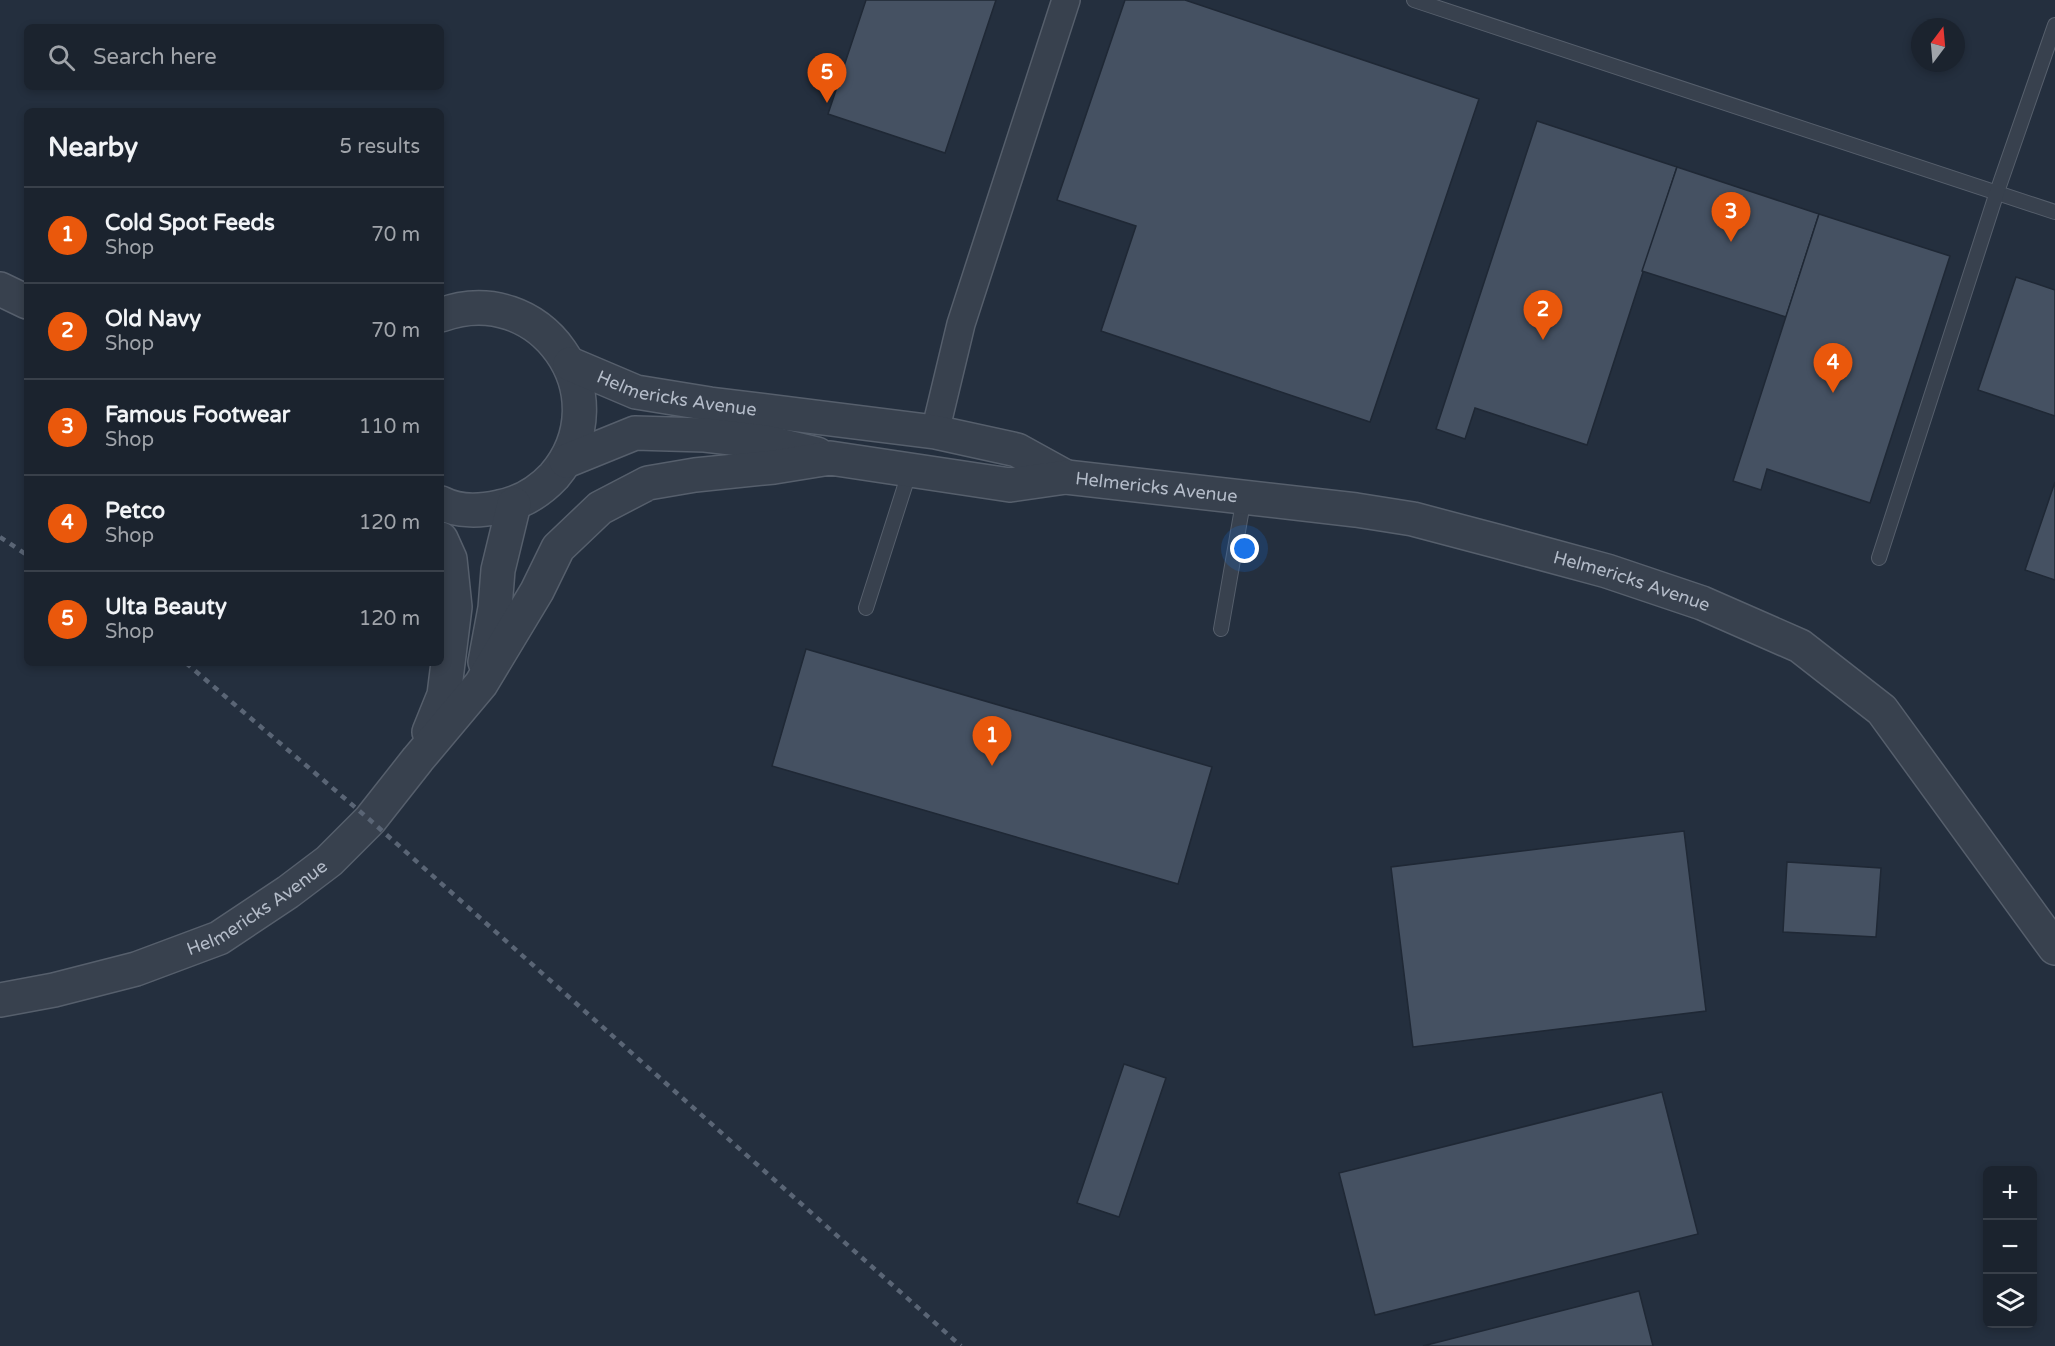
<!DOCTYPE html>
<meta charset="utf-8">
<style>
body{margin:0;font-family:"Varela Round",sans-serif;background:#282f3a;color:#f1f3f6}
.controls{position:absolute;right:18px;bottom:18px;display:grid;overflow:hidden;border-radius:9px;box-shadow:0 3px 9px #0003}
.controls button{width:54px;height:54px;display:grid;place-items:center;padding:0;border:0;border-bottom:2px solid #39404a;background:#1b232e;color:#f1f3f6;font:30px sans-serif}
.compass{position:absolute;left:1911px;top:18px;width:54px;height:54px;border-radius:50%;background:#1b232e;box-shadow:0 3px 9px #0003;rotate:16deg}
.you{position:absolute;left:1245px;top:549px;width:21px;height:21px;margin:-15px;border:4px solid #fff;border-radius:50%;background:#1a73e8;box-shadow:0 0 0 9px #1a73e833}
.badge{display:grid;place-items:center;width:39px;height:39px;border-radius:50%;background:#ea580c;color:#fff;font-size:20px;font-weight:700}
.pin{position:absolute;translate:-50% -50px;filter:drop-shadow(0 2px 3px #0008)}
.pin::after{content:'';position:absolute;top:32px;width:21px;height:18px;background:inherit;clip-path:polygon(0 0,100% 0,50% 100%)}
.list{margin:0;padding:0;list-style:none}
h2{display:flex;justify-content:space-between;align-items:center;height:78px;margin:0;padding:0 24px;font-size:26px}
h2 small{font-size:20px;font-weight:400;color:#a0a4aa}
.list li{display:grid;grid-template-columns:39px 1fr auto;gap:18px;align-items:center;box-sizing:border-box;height:96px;padding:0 24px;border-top:2px solid #39404a}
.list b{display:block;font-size:22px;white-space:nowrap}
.list p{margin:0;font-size:20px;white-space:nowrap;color:#a0a4aa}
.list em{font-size:20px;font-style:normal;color:#a0a4aa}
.icon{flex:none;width:33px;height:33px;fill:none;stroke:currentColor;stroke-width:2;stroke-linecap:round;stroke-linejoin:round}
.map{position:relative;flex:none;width:2055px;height:1346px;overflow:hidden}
.search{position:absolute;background:#1b232e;box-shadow:0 3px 9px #0003;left:24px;top:24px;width:420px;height:66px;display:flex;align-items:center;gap:15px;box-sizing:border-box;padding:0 21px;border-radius:9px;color:#a0a4aa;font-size:22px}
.panel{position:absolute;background:#1b232e;box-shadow:0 3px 9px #0003;left:24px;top:108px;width:420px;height:558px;border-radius:9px}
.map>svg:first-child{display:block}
.building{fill:#455162;stroke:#1f2835;stroke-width:1.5}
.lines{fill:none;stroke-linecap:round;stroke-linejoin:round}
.service-casing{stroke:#565f6c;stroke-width:16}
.minor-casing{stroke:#565f6c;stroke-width:30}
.tertiary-casing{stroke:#565f6c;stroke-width:36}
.service{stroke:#38414e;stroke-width:14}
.minor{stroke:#38414e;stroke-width:27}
.tertiary{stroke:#38414e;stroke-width:33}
.rail{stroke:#5a6575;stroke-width:4.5;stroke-dasharray:6 6;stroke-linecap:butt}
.labels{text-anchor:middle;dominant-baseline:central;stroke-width:4.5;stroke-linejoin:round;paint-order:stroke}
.street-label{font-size:18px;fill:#b4bcc9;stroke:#1d2633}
</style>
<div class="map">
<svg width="2055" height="1346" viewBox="0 0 2055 1346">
<rect width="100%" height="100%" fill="#242f3e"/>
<g class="building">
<polygon points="866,0 996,0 945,153 828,114"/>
<polygon points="1125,0 1185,0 1479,99 1370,422 1101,331 1136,226 1057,200"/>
<polygon points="1537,121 1677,167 1587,445 1475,408 1465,439 1436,429"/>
<polygon points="1677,167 1819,214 1786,317 1642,271"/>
<polygon points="1819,214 1950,256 1870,503 1767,469 1761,490 1733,481"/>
<polygon points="2016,277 2055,290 2055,416 1978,390"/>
<polygon points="2055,482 2055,580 2025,570"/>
<polygon points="806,649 1212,767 1178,884 772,766"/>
<polygon points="1684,831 1706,1011 1413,1047 1391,867"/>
<polygon points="1787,862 1881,868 1876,937 1783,932"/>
<polygon points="1124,1064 1166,1078 1119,1217 1077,1203"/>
<polygon points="1662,1092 1698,1234 1375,1315 1339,1173"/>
<polygon points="1639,1291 1653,1346 1423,1346"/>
</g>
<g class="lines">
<defs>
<g id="service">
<polyline points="1414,0 2055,212"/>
<polyline points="1879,558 1997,192 2055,25"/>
<polyline points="866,608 910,470"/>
<polyline points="1221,629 1244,497"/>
</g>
<polyline id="minor" points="935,432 961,324 1066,0"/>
<g id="tertiary">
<polyline points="0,289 27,302"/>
<path d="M441,315C540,278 623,395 554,476C539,492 521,503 499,507C481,511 458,512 441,503"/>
<path id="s1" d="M570,364L636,392L710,404L935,432L1017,450L1066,477"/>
<polyline points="566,461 635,433 705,435 766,442 817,454"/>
<polyline points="485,662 495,608 498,570 514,504"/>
<polyline points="429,732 444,695 455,607 450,559 441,539"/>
<path id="s2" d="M0,1000L54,990L136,969L219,938L288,892L329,861L370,820L418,759L481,684L537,591L558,548L600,508L648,483L695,475L774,467L830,458L1010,485L1066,477L1356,510L1413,519L1500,542L1607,571L1702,603L1800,646L1882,710L2055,948"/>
</g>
</defs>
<use href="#service" class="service-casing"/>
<use href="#minor" class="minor-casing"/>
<use href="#tertiary" class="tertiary-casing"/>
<use href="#service" class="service"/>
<use href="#minor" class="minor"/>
<use href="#tertiary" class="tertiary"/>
<g class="rail">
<polyline points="0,537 27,555"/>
<polyline points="186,663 370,820 961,1346"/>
</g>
</g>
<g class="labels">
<g class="street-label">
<text stroke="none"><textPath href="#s1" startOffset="112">Helmericks Avenue</textPath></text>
<text stroke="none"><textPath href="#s2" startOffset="1378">Helmericks Avenue</textPath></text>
<text stroke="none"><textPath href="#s2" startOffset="1864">Helmericks Avenue</textPath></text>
<text stroke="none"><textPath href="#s2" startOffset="276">Helmericks Avenue</textPath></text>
</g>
</g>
</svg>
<div class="controls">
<button>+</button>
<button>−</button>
<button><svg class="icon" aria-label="layers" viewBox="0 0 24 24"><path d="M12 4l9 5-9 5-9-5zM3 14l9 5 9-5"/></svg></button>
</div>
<svg class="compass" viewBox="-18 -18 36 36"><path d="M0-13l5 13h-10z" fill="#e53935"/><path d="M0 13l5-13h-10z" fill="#a0a4aa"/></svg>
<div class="you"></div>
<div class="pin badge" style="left:992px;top:766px">1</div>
<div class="pin badge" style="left:1543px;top:340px">2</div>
<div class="pin badge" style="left:1731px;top:242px">3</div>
<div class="pin badge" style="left:1833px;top:393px">4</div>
<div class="pin badge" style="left:827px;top:103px">5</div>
<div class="search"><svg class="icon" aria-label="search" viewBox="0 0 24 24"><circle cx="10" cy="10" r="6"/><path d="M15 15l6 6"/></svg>Search here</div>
<section class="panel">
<h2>Nearby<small>5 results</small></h2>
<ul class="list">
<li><span class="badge">1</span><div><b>Cold Spot Feeds</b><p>Shop</p></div><em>70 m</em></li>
<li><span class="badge">2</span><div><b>Old Navy</b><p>Shop</p></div><em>70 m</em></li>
<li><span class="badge">3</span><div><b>Famous Footwear</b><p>Shop</p></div><em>110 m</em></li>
<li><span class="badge">4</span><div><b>Petco</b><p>Shop</p></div><em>120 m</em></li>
<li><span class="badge">5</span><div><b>Ulta Beauty</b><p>Shop</p></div><em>120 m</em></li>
</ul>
</section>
</div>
